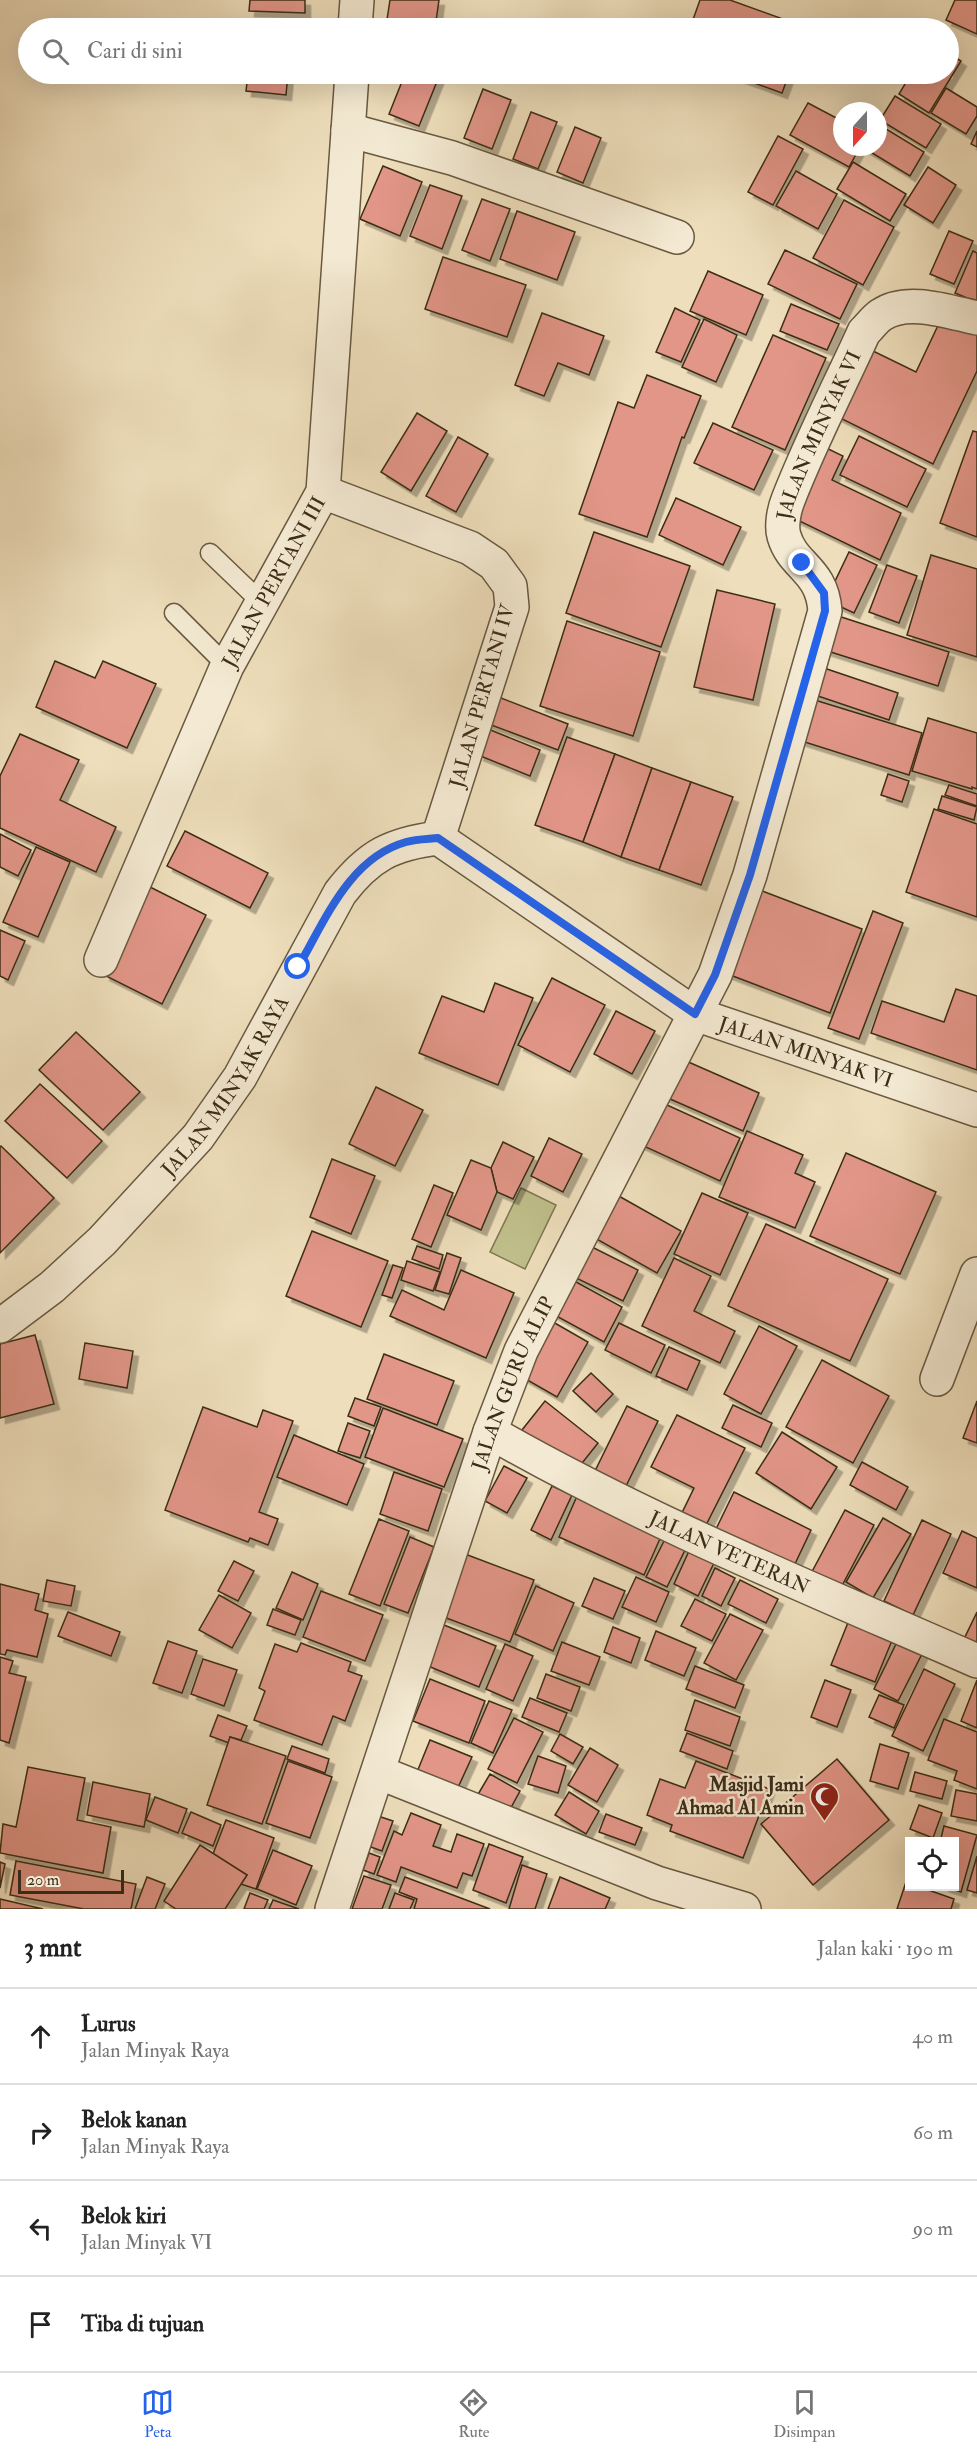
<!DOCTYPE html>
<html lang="id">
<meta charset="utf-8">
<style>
body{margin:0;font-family:"IM FELL Double Pica",serif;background:#f2f2f2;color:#222}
.controls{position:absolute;right:18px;bottom:18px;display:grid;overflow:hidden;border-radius:0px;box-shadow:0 6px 24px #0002}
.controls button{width:54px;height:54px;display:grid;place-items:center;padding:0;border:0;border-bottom:2px solid #e0e0e0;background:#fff;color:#222;font:30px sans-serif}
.compass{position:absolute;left:833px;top:102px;width:54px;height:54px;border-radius:50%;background:#fff;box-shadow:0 6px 24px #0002;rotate:201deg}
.scale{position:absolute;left:18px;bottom:15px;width:106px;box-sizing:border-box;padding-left:6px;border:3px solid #3c2d17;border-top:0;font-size:16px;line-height:21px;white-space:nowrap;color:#3c2d17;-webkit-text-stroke:4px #f4ead3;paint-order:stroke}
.stop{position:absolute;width:18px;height:18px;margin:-14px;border:4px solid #2563eb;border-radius:50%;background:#fff}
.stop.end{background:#2563eb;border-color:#fff;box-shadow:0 2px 6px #0008}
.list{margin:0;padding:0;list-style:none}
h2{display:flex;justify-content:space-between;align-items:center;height:78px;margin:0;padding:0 24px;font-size:26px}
h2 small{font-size:20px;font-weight:400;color:#767676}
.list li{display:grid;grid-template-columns:39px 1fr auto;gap:18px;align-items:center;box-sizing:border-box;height:96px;padding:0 24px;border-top:2px solid #e0e0e0}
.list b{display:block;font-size:22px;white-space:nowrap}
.list p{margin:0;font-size:20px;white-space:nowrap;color:#767676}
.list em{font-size:20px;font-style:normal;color:#767676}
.icon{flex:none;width:33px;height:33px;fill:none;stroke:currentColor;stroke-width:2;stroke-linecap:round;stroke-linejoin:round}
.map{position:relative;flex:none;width:977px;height:1909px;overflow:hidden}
.search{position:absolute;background:#fff;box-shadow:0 6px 24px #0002;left:18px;right:18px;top:18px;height:66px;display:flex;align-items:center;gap:15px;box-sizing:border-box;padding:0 21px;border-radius:33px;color:#767676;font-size:22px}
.sheet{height:462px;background:#fff}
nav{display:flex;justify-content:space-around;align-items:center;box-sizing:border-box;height:84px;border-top:2px solid #e0e0e0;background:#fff;font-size:16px;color:#767676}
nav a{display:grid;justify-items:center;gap:3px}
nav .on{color:#2563eb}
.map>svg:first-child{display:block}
.green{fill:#c0bf8b;stroke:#7e7651;stroke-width:1.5}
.building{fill:#e29688;stroke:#3c2d17;stroke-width:1.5;filter:url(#shadow)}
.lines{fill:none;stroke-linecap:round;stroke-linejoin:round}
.lane-casing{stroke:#685940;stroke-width:21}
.street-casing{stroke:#685940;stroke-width:36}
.lane{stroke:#f4ead3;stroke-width:18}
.street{stroke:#f4ead3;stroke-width:33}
.route{stroke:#2563eb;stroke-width:8}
.labels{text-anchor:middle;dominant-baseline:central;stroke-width:5;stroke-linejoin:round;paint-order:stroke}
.street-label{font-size:20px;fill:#3c2d17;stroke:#f4ead3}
.poi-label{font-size:20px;font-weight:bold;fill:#3c2d17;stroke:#f4ead3;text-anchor:end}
</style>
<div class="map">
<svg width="977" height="1909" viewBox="0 0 977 1909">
<defs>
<filter id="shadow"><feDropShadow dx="5.5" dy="5.5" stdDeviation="0" flood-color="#0004"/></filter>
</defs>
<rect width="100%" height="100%" fill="#eedebb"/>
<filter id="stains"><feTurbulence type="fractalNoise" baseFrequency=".00333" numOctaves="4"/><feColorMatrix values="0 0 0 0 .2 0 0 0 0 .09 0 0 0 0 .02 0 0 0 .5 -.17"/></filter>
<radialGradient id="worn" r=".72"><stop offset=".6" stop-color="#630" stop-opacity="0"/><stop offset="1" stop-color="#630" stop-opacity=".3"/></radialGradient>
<polygon class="green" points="521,1188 556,1205 525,1269 490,1252"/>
<g class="building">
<polygon points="250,0 305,0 305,13 249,11"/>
<polygon points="390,0 439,0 435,28 386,26"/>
<polygon points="700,0 730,0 805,27 690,28"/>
<polygon points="955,0 977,0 977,34 946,20"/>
<polygon points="254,20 293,24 292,28 253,28"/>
<polygon points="948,53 961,61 929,113 899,94 911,74 948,74"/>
<polygon points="248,74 288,74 286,95 246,91"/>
<polygon points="405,74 440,74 419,126 389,114"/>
<polygon points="729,74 789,74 782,93"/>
<polygon points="946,88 977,107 977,116 966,134 931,113"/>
<polygon points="483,89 511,100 492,149 464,138"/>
<polygon points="895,96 941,124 926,148 880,120"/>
<polygon points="808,103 842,121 842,147 860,147 849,167 790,135"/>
<polygon points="531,112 557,122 538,169 513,159"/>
<polygon points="878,124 924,152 910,176 864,148 878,147"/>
<polygon points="575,127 601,138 583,183 557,172"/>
<polygon points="977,131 977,147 971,144"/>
<polygon points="778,136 803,149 773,205 748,192"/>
<polygon points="853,162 906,194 890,221 837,189"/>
<polygon points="383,166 422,182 400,236 360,219"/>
<polygon points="928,167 956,185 933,223 904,205"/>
<polygon points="796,171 837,194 818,229 776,206"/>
<polygon points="430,185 462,196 442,249 410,236"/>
<polygon points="482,199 510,209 490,261 462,250"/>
<polygon points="844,200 894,227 863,285 813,258"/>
<polygon points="517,211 575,232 557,280 500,259"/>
<polygon points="949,231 973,241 954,284 930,274"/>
<polygon points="785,250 857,284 840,319 768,284"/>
<polygon points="973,251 977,253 977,302 955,293"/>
<polygon points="443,257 526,285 507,337 425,309"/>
<polygon points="708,271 763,295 746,335 690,311"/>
<polygon points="791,304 839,324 827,350 780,331"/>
<polygon points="675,308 700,320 681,362 656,352"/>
<polygon points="542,313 604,336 589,375 558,363 544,396 515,385"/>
<polygon points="942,317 977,333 977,371 933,464 836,416 867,348 916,372"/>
<polygon points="704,319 737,335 716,382 682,367"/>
<polygon points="773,335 826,358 785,450 732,427"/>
<polygon points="647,375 701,396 684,438 682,437 647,537 579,514 618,402 634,408"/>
<polygon points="417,413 447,431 411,491 381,472"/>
<polygon points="713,423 773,450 754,490 694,463"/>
<polygon points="973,431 977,432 977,537 940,523"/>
<polygon points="859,436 926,469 907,507 840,475"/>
<polygon points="458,437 488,454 456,512 426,496"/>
<polygon points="818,444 843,456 832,480 901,513 880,560 789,516"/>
<polygon points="676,498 741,527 723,565 659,535"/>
<polygon points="594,532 690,566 661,647 566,613"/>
<polygon points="849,552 877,565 854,613 826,600"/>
<polygon points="931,555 977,569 977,657 907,635"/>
<polygon points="887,565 917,576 899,623 869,612"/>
<polygon points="717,590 775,604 753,700 694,687"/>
<polygon points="829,613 949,652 938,686 818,648"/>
<polygon points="567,621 660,652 633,736 540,706"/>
<polygon points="55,661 95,678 103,661 156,684 127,748 36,707"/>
<polygon points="821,667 898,693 889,720 812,694"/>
<polygon points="496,696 568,724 558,750 486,723"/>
<polygon points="805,697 922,733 909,775 792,738"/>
<polygon points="928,718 977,733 977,789 972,787 972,789 912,771"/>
<polygon points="488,729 540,750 530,776 478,755"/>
<polygon points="20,734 79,760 60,800 116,827 96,872 0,828 0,776"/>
<polygon points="567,737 615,754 583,842 535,825"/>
<polygon points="615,754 652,768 621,857 583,842"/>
<polygon points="652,768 691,782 659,870 621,857"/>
<polygon points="888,774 909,781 902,802 881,795"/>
<polygon points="691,782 733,797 701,885 659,870"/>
<polygon points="949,785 977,794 977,806 945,795"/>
<polygon points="942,796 977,807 974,820 938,809"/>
<polygon points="934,809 977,824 977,917 906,892"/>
<polygon points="185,831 268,873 250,908 167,866"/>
<polygon points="0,834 31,850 18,876 0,867"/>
<polygon points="36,847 70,862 38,937 3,922"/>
<polygon points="148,886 206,915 162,1004 104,975"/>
<polygon points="757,889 862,929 830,1013 725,973"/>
<polygon points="873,911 903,923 859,1039 828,1028"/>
<polygon points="0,930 25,941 8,980 0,976"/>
<polygon points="552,978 605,1005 570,1072 518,1045"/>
<polygon points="495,983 533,998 498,1085 419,1053 442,996 484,1012"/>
<polygon points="956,989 977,996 977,1070 871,1033 882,1001 944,1022"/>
<polygon points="616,1011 655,1031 632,1074 594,1054"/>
<polygon points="76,1032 140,1092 103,1130 39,1070"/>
<polygon points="677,1057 759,1093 743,1131 661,1095"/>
<polygon points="40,1084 102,1141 67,1178 5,1121"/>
<polygon points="376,1087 423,1110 395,1166 349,1144"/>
<polygon points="656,1100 740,1138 720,1181 637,1143"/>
<polygon points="747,1131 803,1155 795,1173 815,1182 795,1228 719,1197"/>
<polygon points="549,1138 582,1154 563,1192 531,1176"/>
<polygon points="503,1142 534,1157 513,1199 497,1192 491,1168"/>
<polygon points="1,1146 54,1198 0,1253 0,1147"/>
<polygon points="846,1153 936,1192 900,1274 810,1236"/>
<polygon points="332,1159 375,1176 351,1234 310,1217"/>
<polygon points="471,1160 491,1168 497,1192 481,1230 447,1215"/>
<polygon points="434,1185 453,1193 431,1247 412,1239"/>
<polygon points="702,1193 748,1213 720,1275 674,1254"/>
<polygon points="617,1195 681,1231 657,1273 593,1237"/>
<polygon points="766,1224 888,1279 850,1361 728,1306"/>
<polygon points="312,1231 388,1261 361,1327 286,1296"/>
<polygon points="586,1244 638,1270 623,1301 570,1275"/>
<polygon points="417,1246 443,1255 439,1269 412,1259"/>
<polygon points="447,1253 461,1258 449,1294 435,1290"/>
<polygon points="674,1258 711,1276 694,1311 735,1331 720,1363 642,1326"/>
<polygon points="407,1261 440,1272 433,1291 401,1280"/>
<polygon points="393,1265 403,1268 392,1298 382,1295"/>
<polygon points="461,1270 514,1293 486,1358 390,1316 402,1290 444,1310"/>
<polygon points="567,1277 622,1307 604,1342 549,1312"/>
<polygon points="546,1318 588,1342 557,1397 515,1373"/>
<polygon points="619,1323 665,1345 651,1373 605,1350"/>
<polygon points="759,1326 797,1346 761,1414 724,1394"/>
<polygon points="35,1335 54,1404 0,1418 0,1344"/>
<polygon points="85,1343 133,1351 127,1388 79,1379"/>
<polygon points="669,1347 700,1361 687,1390 656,1376"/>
<polygon points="384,1354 454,1381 437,1425 367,1399"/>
<polygon points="822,1360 889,1396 853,1463 786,1427"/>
<polygon points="591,1373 613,1394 596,1412 573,1391"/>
<polygon points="355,1398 381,1407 374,1426 348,1416"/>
<polygon points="545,1401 598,1443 575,1472 522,1430"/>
<polygon points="977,1401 977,1443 963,1438"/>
<polygon points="733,1405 772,1423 761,1447 722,1428"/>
<polygon points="627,1406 658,1421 626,1486 595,1471"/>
<polygon points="203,1407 257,1427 263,1410 293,1421 259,1512 278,1519 268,1545 250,1538 248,1542 165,1510"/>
<polygon points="383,1408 463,1439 444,1487 365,1457"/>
<polygon points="677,1415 745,1448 701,1535 677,1523 694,1488 651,1467"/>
<polygon points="348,1423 370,1431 360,1458 338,1451"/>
<polygon points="782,1432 837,1467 811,1509 756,1473"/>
<polygon points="294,1435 364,1464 347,1505 277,1477"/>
<polygon points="862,1462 908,1487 896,1510 850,1485"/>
<polygon points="504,1466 527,1478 507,1513 485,1501"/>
<polygon points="394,1472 442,1489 428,1531 380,1514"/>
<polygon points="552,1486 572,1495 551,1540 531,1530"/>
<polygon points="581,1487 666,1525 644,1575 559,1537"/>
<polygon points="734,1492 811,1530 794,1566 716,1529"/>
<polygon points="845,1510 874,1525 836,1597 807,1581"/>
<polygon points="883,1518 911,1534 873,1598 846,1582"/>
<polygon points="379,1519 409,1531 380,1606 349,1594"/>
<polygon points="922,1520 951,1534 913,1615 884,1601"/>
<polygon points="962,1531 977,1538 977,1588 943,1573"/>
<polygon points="410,1537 434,1547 408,1613 384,1604"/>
<polygon points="666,1537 686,1548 667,1587 646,1577"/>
<polygon points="689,1551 714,1563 698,1596 674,1584"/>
<polygon points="465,1554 534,1580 510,1642 441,1616"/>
<polygon points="234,1561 254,1571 238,1601 218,1591"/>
<polygon points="715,1568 735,1578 721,1606 702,1596"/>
<polygon points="292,1572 318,1584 303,1620 276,1608"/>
<polygon points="636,1577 669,1592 656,1622 622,1607"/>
<polygon points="594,1578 625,1591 613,1619 582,1606"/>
<polygon points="47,1580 75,1586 71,1606 43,1601"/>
<polygon points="740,1580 778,1599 766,1623 728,1604"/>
<polygon points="0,1584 39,1594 35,1610 48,1614 37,1657 7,1650 5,1655 0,1654"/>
<polygon points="536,1586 574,1603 553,1651 515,1634"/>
<polygon points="321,1591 383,1615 365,1661 303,1637"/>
<polygon points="219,1595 251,1613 232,1648 199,1630"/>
<polygon points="695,1599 726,1614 712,1641 681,1626"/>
<polygon points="273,1609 301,1620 295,1635 267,1625"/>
<polygon points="68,1612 120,1632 111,1656 58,1636"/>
<polygon points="977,1612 977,1645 964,1639"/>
<polygon points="730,1614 763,1630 736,1680 704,1663"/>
<polygon points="849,1620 893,1638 875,1682 831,1665"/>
<polygon points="444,1625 496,1646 479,1687 428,1666"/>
<polygon points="613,1627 640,1638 631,1663 604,1652"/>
<polygon points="656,1631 696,1648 684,1676 645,1660"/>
<polygon points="899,1638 924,1650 898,1701 874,1689"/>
<polygon points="168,1641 197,1651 182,1693 153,1683"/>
<polygon points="562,1642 600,1657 589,1685 551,1671"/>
<polygon points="301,1643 351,1662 348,1671 362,1676 345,1721 333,1716 322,1745 254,1720 265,1691 259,1688 275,1644 297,1652"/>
<polygon points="505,1644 533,1656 513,1701 486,1689"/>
<polygon points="0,1657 13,1661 9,1673 26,1677 9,1743 0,1740"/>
<polygon points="203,1659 237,1670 224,1706 191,1694"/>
<polygon points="695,1666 744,1685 735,1708 686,1689"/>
<polygon points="924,1669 955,1684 923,1751 892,1736"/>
<polygon points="546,1674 580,1687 571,1711 537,1698"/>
<polygon points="430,1679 485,1701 469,1743 413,1721"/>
<polygon points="825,1680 851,1690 837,1727 811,1717"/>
<polygon points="977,1680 977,1728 961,1721"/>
<polygon points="879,1695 904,1705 894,1728 869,1717"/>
<polygon points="530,1698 567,1713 559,1732 522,1717"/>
<polygon points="695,1700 740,1717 730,1746 685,1730"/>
<polygon points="489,1701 512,1710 493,1753 471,1743"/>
<polygon points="218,1715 247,1726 241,1740 230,1737 229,1743 210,1736"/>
<polygon points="514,1718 543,1732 517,1783 488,1769"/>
<polygon points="944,1719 977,1732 977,1789 954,1780 957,1771 928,1760"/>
<polygon points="687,1733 733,1751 727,1769 680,1751"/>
<polygon points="560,1734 583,1747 573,1764 551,1751"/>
<polygon points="230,1737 286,1756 262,1824 207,1805"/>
<polygon points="430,1740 472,1757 455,1794 415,1777"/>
<polygon points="880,1744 909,1753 898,1789 870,1781"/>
<polygon points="292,1746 329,1759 325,1773 287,1759"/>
<polygon points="590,1748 618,1765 597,1802 568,1785"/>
<polygon points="538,1756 566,1766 558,1793 528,1784"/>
<polygon points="837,1759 889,1820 813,1885 761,1824"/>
<polygon points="288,1761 332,1777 310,1838 266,1823"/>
<polygon points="696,1761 769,1789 743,1858 670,1831 672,1825 647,1815 660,1779 685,1788"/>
<polygon points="28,1767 85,1778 77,1820 111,1827 103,1873 0,1853 3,1824 16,1827"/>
<polygon points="915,1772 947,1781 942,1799 910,1791"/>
<polygon points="490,1774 520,1791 508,1813 477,1796"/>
<polygon points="93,1782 150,1794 144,1827 87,1815"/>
<polygon points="956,1790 977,1794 977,1821 951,1816"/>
<polygon points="569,1792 599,1811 586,1834 555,1815"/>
<polygon points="155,1797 187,1809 178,1833 146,1820"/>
<polygon points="919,1805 942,1813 933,1838 910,1829"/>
<polygon points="191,1812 221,1825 213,1846 182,1833"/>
<polygon points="411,1813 441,1825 433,1846 451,1852 457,1834 484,1844 472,1876 463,1873 457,1888 401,1867 396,1882 377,1875 394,1831 402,1835"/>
<polygon points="606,1814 642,1828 635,1845 599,1832"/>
<polygon points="378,1816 393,1821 382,1851 368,1846"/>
<polygon points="226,1820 274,1838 256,1889 241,1884 247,1875 213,1854"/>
<polygon points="944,1826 977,1835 961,1892 943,1886 954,1886 954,1842 940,1842"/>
<polygon points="489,1844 523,1857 506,1903 473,1890"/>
<polygon points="200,1845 247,1875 225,1909 176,1909 164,1901"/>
<polygon points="273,1850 312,1866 296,1905 257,1889"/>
<polygon points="369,1853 380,1857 374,1874 363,1870"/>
<polygon points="977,1856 977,1893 967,1890"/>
<polygon points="16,1861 136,1884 131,1909 84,1909 10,1895"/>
<polygon points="0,1862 5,1864 0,1888"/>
<polygon points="522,1865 547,1874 535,1909 509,1909"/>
<polygon points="364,1876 391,1885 382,1909 352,1909"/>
<polygon points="147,1877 165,1884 155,1909 135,1909"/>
<polygon points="405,1877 490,1909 414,1909 417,1899 399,1892"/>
<polygon points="560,1877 610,1898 605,1909 548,1909"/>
<polygon points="906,1882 910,1886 917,1886 954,1899 951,1909 897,1909"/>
<polygon points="250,1893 268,1900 264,1909 244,1909"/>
<polygon points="395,1893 414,1900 410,1909 389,1909"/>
<polygon points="0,1899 43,1909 0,1909"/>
<polygon points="273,1900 299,1909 269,1909"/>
</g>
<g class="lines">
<defs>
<g id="lane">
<polyline points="210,553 262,603"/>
<polyline points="174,613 227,666"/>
</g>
<g id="street">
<polyline points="355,28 357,0"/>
<polyline points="348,130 452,158 677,237"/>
<polyline points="323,492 470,548 494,564 510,586 512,607 438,838"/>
<path id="s1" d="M101,960L227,666L323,492L352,74"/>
<path id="s2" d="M0,1326L52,1287L102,1241L198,1137L240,1077L340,893C369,855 392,844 438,838L695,1014L977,1110"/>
<polyline points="937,1379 977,1274"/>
<path id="s3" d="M490,1432C645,1521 813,1589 977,1661"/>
<polyline points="378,1772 657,1883 744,1909"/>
<path id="s4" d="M332,1909L490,1432L521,1351L715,975L750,875L825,611C822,569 793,567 784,536C781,526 784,510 788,500C810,443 839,387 864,332C870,326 875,319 881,315C907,297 949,312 977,318"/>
</g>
</defs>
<use href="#lane" class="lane-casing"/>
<use href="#street" class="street-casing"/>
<use href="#lane" class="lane"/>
<use href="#street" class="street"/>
</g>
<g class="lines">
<path class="route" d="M298,967C325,921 349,858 406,842C416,839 428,839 438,838L695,1014L715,975L750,875L825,611L824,593L802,563"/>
</g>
<defs>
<symbol id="mosque-pin" viewBox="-11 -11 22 30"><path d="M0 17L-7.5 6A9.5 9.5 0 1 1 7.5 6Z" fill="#8f2418" stroke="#f4ead3"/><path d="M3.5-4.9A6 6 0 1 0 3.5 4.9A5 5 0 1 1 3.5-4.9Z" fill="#fff"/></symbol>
</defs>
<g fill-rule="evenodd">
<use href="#mosque-pin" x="808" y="1780" width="33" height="45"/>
</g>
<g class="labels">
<g class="street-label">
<text stroke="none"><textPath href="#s4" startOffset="1588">JALAN MINYAK VI</textPath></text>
<text stroke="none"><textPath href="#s1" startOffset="416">JALAN PERTANI III</textPath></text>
<text transform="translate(482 696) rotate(-74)">JALAN PERTANI IV</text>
<text stroke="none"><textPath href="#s2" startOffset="1102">JALAN MINYAK VI</textPath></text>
<text stroke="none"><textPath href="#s2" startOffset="332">JALAN MINYAK RAYA</textPath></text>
<text stroke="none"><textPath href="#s4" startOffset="556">JALAN GURU ALIP</textPath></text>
<text stroke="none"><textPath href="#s3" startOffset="268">JALAN VETERAN</textPath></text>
</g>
<g class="poi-label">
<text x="804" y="1784">Masjid Jami<tspan x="804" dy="23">Ahmad Al Amin</tspan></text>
</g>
</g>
<rect width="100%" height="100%" filter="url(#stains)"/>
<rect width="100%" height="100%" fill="url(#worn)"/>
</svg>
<div class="controls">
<button><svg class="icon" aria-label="locate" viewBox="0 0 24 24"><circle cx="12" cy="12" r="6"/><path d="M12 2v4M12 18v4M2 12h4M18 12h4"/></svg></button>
</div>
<svg class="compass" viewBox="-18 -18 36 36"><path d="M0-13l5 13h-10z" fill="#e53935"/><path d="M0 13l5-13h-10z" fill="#767676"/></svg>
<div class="scale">20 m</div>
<div class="stop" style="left:298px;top:967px"></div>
<div class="stop end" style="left:802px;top:563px"></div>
<div class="search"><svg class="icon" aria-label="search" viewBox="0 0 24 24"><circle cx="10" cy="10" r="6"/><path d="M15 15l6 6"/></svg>Cari di sini</div>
</div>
<section class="sheet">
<h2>3 mnt<small>Jalan kaki · 190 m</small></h2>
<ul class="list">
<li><svg class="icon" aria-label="ahead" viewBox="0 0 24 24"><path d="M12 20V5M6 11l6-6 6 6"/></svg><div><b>Lurus</b><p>Jalan Minyak Raya</p></div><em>40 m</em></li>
<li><svg class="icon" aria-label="right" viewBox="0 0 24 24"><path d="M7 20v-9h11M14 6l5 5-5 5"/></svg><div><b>Belok kanan</b><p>Jalan Minyak Raya</p></div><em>60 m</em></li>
<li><svg class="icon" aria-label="left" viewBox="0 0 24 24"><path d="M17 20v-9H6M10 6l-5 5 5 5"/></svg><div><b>Belok kiri</b><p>Jalan Minyak VI</p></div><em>90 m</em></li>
<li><svg class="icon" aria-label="arrive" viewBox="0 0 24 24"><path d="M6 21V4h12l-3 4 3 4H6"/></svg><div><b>Tiba di tujuan</b></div></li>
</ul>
</section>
<nav>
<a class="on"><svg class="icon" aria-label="map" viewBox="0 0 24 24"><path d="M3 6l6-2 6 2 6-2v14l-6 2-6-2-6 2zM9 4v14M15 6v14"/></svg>Peta</a>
<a><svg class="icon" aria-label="directions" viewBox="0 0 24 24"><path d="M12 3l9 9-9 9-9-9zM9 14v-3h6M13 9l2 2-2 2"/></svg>Rute</a>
<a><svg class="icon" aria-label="saved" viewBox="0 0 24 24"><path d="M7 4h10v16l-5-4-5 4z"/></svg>Disimpan</a>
</nav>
